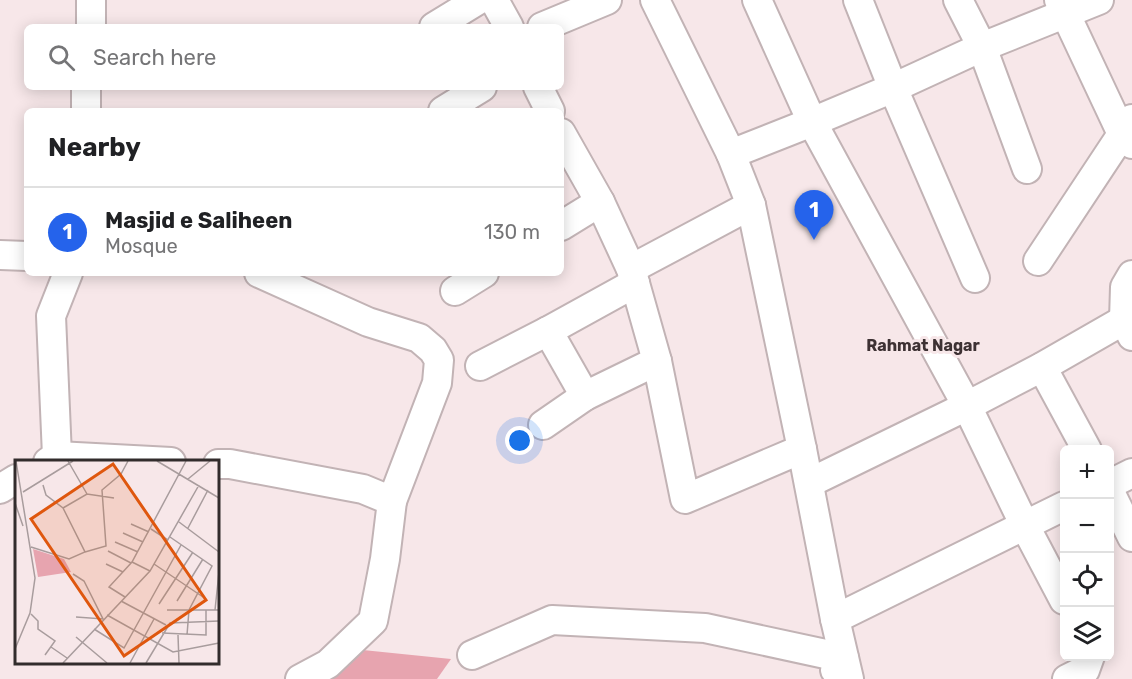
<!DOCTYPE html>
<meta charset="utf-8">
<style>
body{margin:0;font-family:Rubik,sans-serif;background:#f2f2f2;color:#202124}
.controls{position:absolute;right:18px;bottom:18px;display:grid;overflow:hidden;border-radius:9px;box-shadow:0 3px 15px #0003}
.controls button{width:54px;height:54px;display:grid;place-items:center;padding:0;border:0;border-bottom:2px solid #e0e0e0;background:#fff;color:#202124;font:30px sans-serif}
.you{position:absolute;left:520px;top:441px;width:21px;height:21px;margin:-15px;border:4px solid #fff;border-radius:50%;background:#1a73e8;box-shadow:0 0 0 9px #1a73e833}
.badge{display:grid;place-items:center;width:39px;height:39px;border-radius:50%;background:#2563eb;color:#fff;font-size:20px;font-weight:700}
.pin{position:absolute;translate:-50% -50px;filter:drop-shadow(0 2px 3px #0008)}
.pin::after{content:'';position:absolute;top:32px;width:21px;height:18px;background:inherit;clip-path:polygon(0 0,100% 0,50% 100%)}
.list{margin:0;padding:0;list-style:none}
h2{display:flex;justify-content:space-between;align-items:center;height:78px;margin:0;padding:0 24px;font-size:26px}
h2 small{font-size:20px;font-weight:400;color:#757577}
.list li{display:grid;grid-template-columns:39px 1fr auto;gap:18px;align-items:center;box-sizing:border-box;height:90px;padding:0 24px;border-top:2px solid #e0e0e0}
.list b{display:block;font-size:22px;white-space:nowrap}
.list p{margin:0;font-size:20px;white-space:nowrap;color:#757577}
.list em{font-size:20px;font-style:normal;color:#757577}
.icon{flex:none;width:33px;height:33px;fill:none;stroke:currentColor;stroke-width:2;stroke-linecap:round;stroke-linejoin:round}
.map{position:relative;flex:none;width:1132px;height:679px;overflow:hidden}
.search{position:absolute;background:#fff;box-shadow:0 3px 15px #0003;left:24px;top:24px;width:540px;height:66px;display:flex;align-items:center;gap:15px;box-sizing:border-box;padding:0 21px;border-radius:9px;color:#757577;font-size:22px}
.panel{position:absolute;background:#fff;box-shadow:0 3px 15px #0003;left:24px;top:108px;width:540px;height:168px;border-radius:9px}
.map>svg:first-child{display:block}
.green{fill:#e7a4af}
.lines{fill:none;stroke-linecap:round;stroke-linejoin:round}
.minor-casing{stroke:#c2b3b5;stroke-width:32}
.minor{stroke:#fff;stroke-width:28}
.labels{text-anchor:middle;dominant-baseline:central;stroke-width:6;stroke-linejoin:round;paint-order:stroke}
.neighbourhood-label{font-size:16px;font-weight:bold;fill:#3d3133;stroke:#f7e7e9}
.inset-road{fill:none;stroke:#a89c9d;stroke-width:1.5}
.view{fill:#df570e;fill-opacity:0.15;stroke:#df570e;stroke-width:3}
.inset-edge{fill:none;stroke:#322c2c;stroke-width:3}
</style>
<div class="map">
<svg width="1132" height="679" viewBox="0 0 1132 679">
<rect width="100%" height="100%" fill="#f7e7e9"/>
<polygon class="green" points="353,649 451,659 437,679 320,679"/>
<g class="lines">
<defs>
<g id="minor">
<polyline points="91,0 91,27"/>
<polyline points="494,0 509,27"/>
<polyline points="655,0 731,154 751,205 802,449 835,619 849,679"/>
<polyline points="757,0 812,122 967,406 1025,526 1064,600"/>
<polyline points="858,0 893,88 975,278"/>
<polyline points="958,0 982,47 1027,169"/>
<polyline points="1059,0 1122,134 1132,144"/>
<polyline points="434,27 478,0"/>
<polyline points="542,27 607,0"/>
<polyline points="538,87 550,111"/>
<polyline points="86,111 86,87"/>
<polyline points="443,111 482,87"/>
<polyline points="561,133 600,202 631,269 657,361 685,499 802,449"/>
<polyline points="731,154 812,122 893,88 982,47 1099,0"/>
<polyline points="561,226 600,202"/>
<polyline points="0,255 27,256"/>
<polyline points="1038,261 1132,119"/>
<polyline points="631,269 751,205"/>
<polyline points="259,273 368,322 419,338 433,350 439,360 437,383 392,501"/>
<polyline points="1132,275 1125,287 1124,320 1132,336"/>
<polyline points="455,291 484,273"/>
<polyline points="548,331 585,396"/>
<polyline points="480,366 548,331 635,283"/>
<polyline points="1042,367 1087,450"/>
<polyline points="543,425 585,396 657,361"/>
<polyline points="57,456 51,316 68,273"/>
<polyline points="48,462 57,456 171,462"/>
<polyline points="218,464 230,464 363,489 392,501 385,559 373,621 328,664 300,679"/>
<polyline points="809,483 967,406 1042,367 1124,320"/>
<polyline points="1110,484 1132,473"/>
<polyline points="0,489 16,479"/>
<polyline points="1110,492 1132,537"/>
<polyline points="835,619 1064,506"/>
<polyline points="472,655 552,620 705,628 844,658 835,670"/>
<polyline points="1067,679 1085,670 1090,656"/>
</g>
</defs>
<use href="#minor" class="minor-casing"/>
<use href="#minor" class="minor"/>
</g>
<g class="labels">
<g class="neighbourhood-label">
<text x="923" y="345">Rahmat Nagar</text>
</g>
</g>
<g transform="translate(15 460)">
<rect width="204" height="204" fill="#f7e7e9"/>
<path d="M18,89L49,99L56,112L23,117Z" fill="#e7a4af"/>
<path class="inset-road" d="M53,1L72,34M142,1L204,38M173,19L195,1M8,32L58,1M0,43L8,66M48,48L72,34L99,38M164,62L204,92M116,64L134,72M173,68L193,30M136,69L153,80M108,73L128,82M155,77L197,106L174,150L172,175M100,82L123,92M16,87L54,99L70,92L48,48L31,35L28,25M93,91L116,103M70,92L91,86L87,30L106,14L113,1M117,102L135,111M91,104L108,112M139,104L191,139M58,114L69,121L88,159L61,157M110,137L94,127L117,102L171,1M106,141L151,165M162,141L188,99M144,144L178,92M152,150H204M200,150L204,112M16,154L23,161V169L40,181L30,195M92,155L158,192L204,183M79,169L109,188L166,85M147,173L191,175V150M163,175L164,203M61,177L92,203M36,187L52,198M0,189L15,153L20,118L1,1M48,203L135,111L184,25M115,203L139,159M131,203L155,163L204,161"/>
<path class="view" d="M98,4L191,140L109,196L16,59Z"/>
<rect width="204" height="204" class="inset-edge"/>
</g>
</svg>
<div class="controls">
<button>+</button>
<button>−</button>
<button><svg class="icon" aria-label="locate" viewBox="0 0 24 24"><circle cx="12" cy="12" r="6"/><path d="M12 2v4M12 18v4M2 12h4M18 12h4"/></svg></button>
<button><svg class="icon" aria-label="layers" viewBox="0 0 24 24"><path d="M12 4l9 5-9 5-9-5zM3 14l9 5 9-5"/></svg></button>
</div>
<div class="you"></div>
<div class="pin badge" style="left:814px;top:240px">1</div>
<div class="search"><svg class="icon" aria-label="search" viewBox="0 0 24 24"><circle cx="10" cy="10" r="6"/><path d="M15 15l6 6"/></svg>Search here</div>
<section class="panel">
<h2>Nearby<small></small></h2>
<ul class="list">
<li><span class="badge">1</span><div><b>Masjid e Saliheen</b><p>Mosque</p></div><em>130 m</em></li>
</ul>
</section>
</div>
